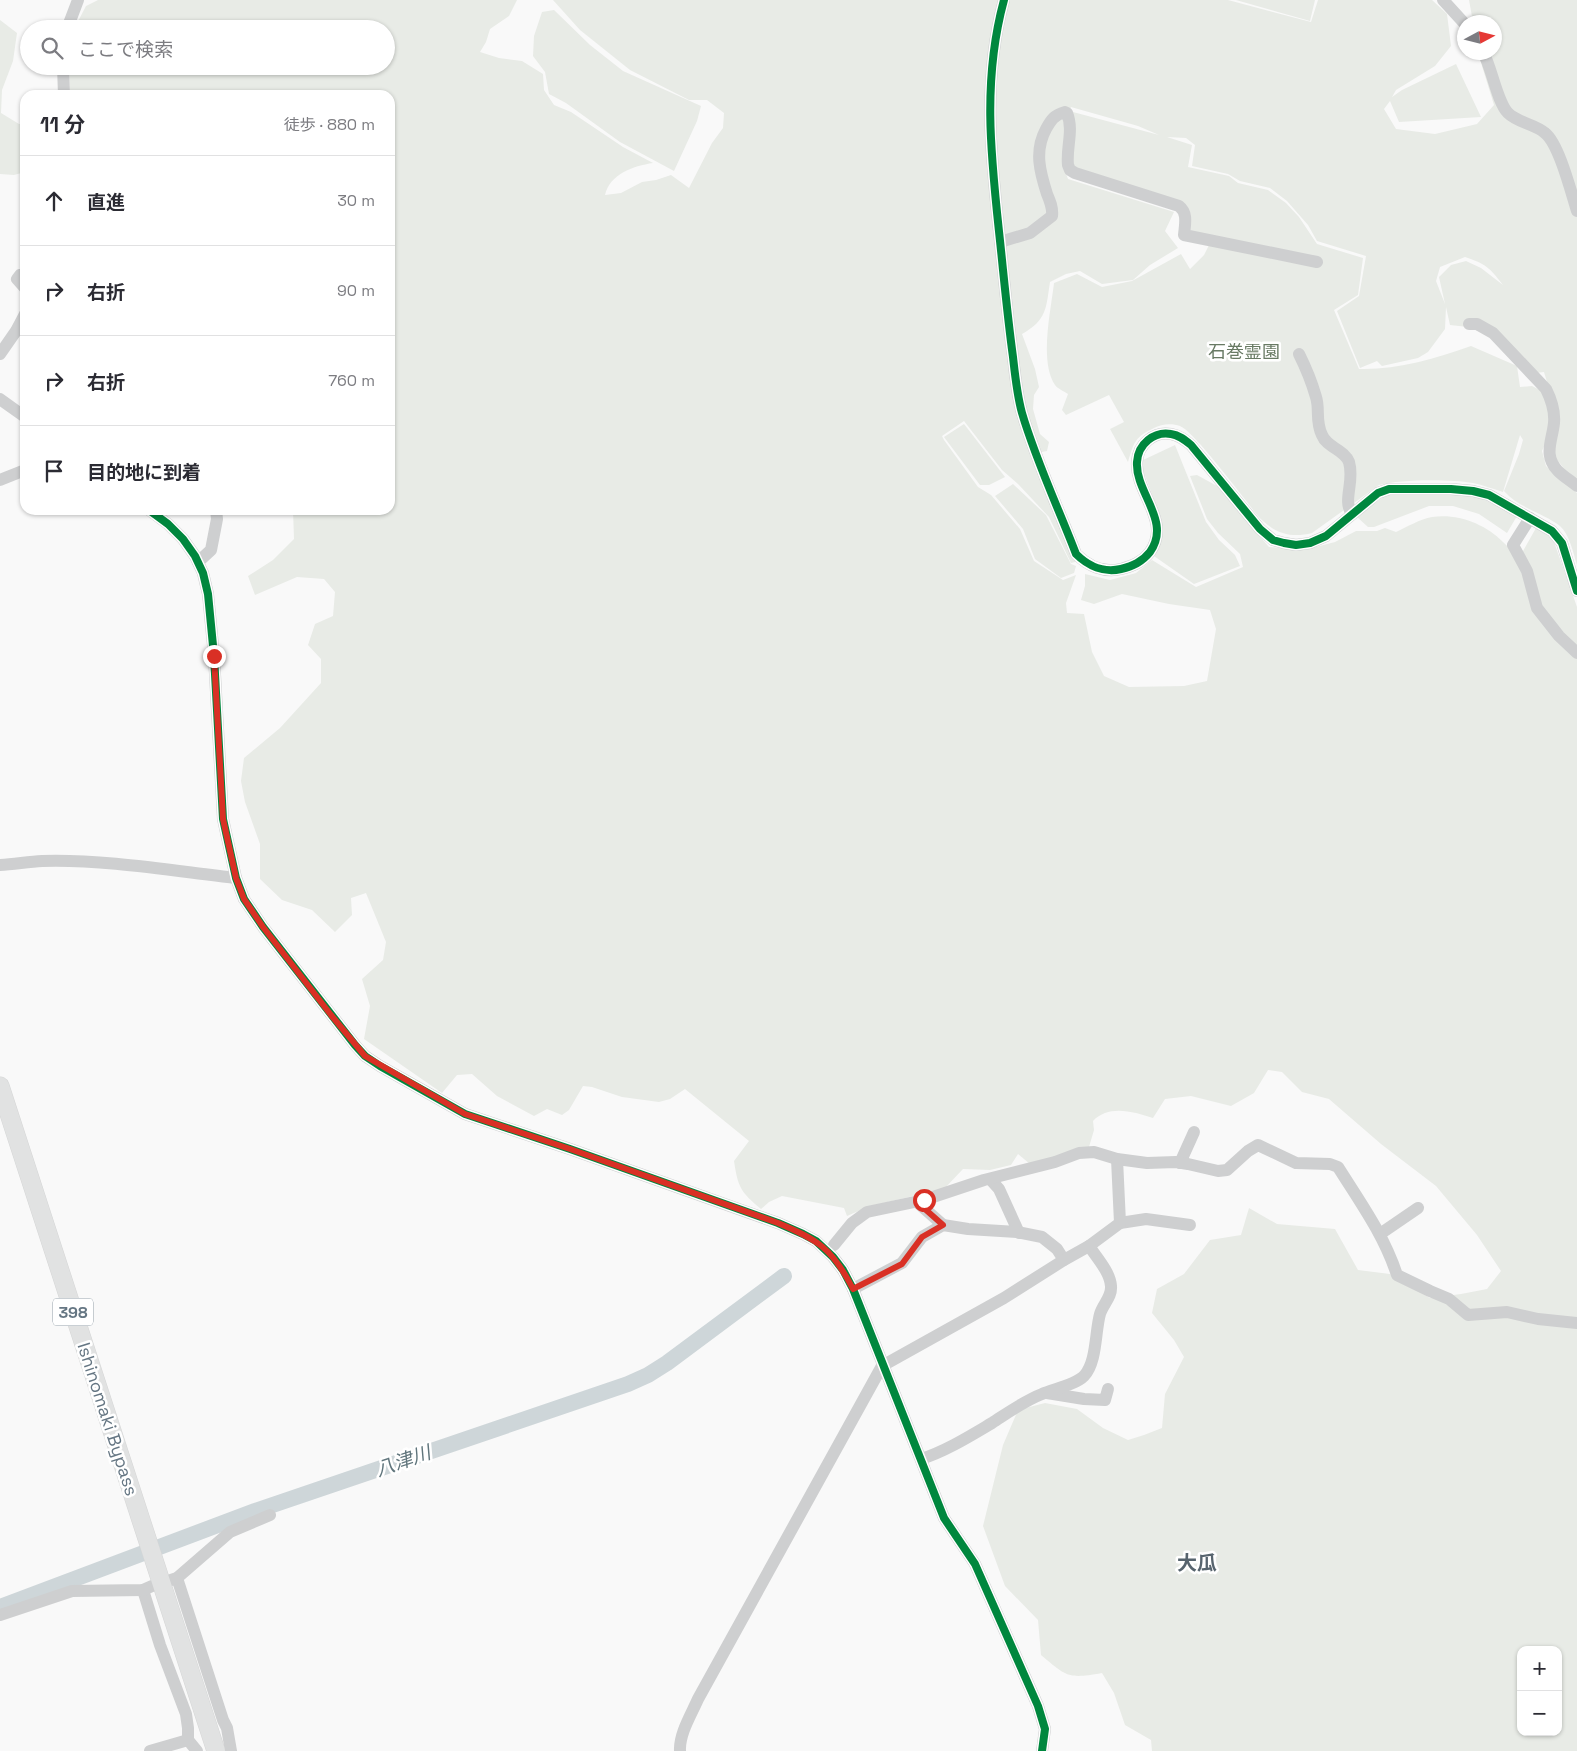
<!DOCTYPE html>
<html lang="ja">
<meta charset="utf-8">
<style>
body{margin:0;font-family:"Space Grotesk","Noto Sans JP",sans-serif;background:#f7f7f7;color:#2b2b33}
.controls{position:absolute;right:15px;bottom:15px;display:grid;overflow:hidden;border-radius:10px;box-shadow:0 1px 4px #0004}
.controls button{width:45px;height:45px;display:grid;place-items:center;padding:0;border:0;border-bottom:1px solid #e1e1e2;background:#fff;color:#2b2b33;font:25px sans-serif}
.compass{position:absolute;left:1457px;top:15px;width:45px;height:45px;border-radius:50%;background:#fff;box-shadow:0 1px 4px #0004;rotate:83deg}
.stop{position:absolute;width:15px;height:15px;margin:-11px;border:4px solid #d93025;border-radius:50%;background:#fff}
.stop.end{background:#d93025;border-color:#fff;box-shadow:0 1px 5px #0008}
.list{margin:0;padding:0;list-style:none}
h2{display:flex;justify-content:space-between;align-items:center;height:65px;margin:0;padding:0 20px;font-size:21px}
h2 small{font-size:16px;font-weight:400;color:#7c7c81}
.list li{display:grid;grid-template-columns:32px 1fr auto;gap:15px;align-items:center;box-sizing:border-box;height:90px;padding:0 20px;border-top:1px solid #e1e1e2}
.list b{display:block;font-size:19px;white-space:nowrap}
.list em{font-size:16px;font-style:normal;color:#7c7c81}
.icon{flex:none;width:28px;height:28px;fill:none;stroke:currentColor;stroke-width:2;stroke-linecap:round;stroke-linejoin:round}
.map{position:relative;flex:none;width:1577px;height:1751px;overflow:hidden}
.search{position:absolute;background:#fff;box-shadow:0 1px 4px #0004;left:20px;top:20px;width:375px;height:55px;display:flex;align-items:center;gap:12px;box-sizing:border-box;padding:0 18px;border-radius:28px;color:#7c7c81;font-size:19px}
.panel{position:absolute;background:#fff;box-shadow:0 1px 4px #0004;left:20px;top:90px;width:375px;height:425px;border-radius:15px}
.map>svg:first-child{display:block}
.green{fill:#e8ebe6;fill-rule:evenodd}
.lines{fill:none;stroke-linecap:round;stroke-linejoin:round}
.river{stroke:#ced6d9;stroke-width:16}
.highway-casing{stroke:#d5d6d6;stroke-width:19}
.minor{stroke:#cecfd0;stroke-width:12}
.highway{stroke:#e1e2e2;stroke-width:18}
.cycleway-casing{stroke:#fff;stroke-width:11}
.cycleway{stroke:#00873e;stroke-width:8}
.route{stroke:#d93025;stroke-width:6}
.labels{text-anchor:middle;dominant-baseline:central;stroke-width:5;stroke-linejoin:round;paint-order:stroke}
.shield{fill:#fff;stroke:#939fa8;stroke-width:1}
.shield-label{font-size:16px;font-weight:bold;fill:#657683}
.park-label{font-size:18px;fill:#687a64;stroke:#fff}
.street-label{font-size:18px;fill:#657683;stroke:#fff}
.water-label{font-size:19px;font-style:italic;fill:#60757c;stroke:#fff}
.quarter-label{font-size:20px;font-weight:bold;fill:#57646e;stroke:#fff}
</style>
<div class="map">
<svg width="1577" height="1751" viewBox="0 0 1577 1751">
<rect width="100%" height="100%" fill="#f9f9f9"/>
<g class="green">
<path d="M98,0H517L509,16L490,29L486,42L480,52L499,58L522,61L543,74L544,90L554,105L571,112L623,147L653,163C633,166 610,174 605,195L621,193L642,182L656,180L671,175L689,188L712,143L723,128L724,113L707,100H689L630,70L580,30L553,0H1228L1311,22L1318,0H1432L1447,14L1451,46L1435,66L1396,90L1392,97L1402,90L1456,64L1481,117L1399,122L1390,101L1384,109L1396,129L1435,134L1477,124L1494,105L1478,53L1494,52V22H1473L1469,0H1577V482L1571,477L1554,456L1547,382L1544,372L1536,373L1506,342L1468,327L1450,325L1446,307L1445,329L1428,352L1418,358L1382,366L1377,361L1360,368L1337,311L1359,296L1366,256L1317,241L1308,225L1287,201L1270,188L1240,181L1228,174L1192,166L1195,145L1186,138L1167,137L1192,145L1188,167L1229,176L1238,183L1268,190L1286,203L1299,217L1317,244L1363,258L1358,295L1334,310L1359,369C1396,370 1435,359 1471,346L1517,366L1520,387L1532,386L1542,391L1549,401V435L1542,451L1546,466L1577,493V565C1573,553 1570,535 1560,526C1543,513 1519,508 1504,491L1519,454L1523,440L1520,435L1503,492C1493,489 1483,485 1473,483C1450,479 1401,479 1379,485L1312,533C1293,538 1277,534 1263,521C1255,514 1250,505 1243,497C1229,479 1215,461 1200,444C1194,438 1187,429 1180,426C1172,423 1161,424 1154,428C1135,437 1134,442 1128,462L1110,429L1124,422L1109,395L1066,415L1062,410L1068,394C1064,391 1058,389 1055,385C1039,361 1051,310 1054,283L1077,274L1102,287L1132,281L1181,254L1190,269L1204,255L1210,243L1181,237L1179,209L1064,168L1068,179L1174,212L1165,231L1178,248L1150,265L1133,280L1102,284L1080,271L1066,274L1050,282C1046,308 1047,320 1022,334L1035,369L1039,387L1034,395L1033,409L1040,434L1049,442L1047,451L1031,454L1075,559V562L1071,563L1049,517L1018,484L1002,470L964,421L942,436L944,440L978,487L991,495L1020,529L1034,561L1063,580L1076,575L1066,603L1067,613L1084,614L1092,652L1104,676L1129,687L1184,686L1207,681L1216,629L1210,610L1169,604L1122,594L1094,604L1081,600L1085,586V574L1110,580L1136,573L1152,560L1196,587L1243,567L1240,554L1218,533L1207,519L1190,476L1197,475L1217,486L1269,547L1304,550L1335,542L1356,531H1377L1385,528L1396,532C1407,527 1420,519 1432,517C1457,513 1486,524 1503,542C1509,547 1513,554 1518,560L1536,528L1553,539L1577,607V1751H1152L1151,1740L1125,1725L1114,1693L1102,1673C1068,1679 1067,1677 1041,1655L1038,1620L1005,1586L983,1526L1003,1445L1018,1410L1045,1403L1077,1409L1103,1428L1128,1440L1144,1435L1162,1428L1165,1394L1184,1357L1174,1340L1152,1313L1157,1289L1184,1274L1210,1240L1241,1235L1249,1208L1277,1224L1335,1229L1358,1270L1390,1274L1430,1298L1461,1294L1487,1289L1501,1271L1477,1235L1436,1186L1381,1144L1329,1099L1302,1092L1282,1072L1268,1070L1254,1093L1231,1106L1191,1096L1165,1099L1153,1118C1134,1112 1109,1104 1093,1121L1094,1130L1089,1147L1030,1164L1018,1154L1011,1165L990,1170L963,1169L944,1189L870,1206L847,1216L844,1208L782,1196L769,1202L761,1209C741,1192 738,1188 734,1161L749,1141L685,1089L670,1099L659,1102L622,1097L592,1087L583,1086L569,1110L562,1115L547,1109L534,1116L497,1096L472,1074L457,1075L442,1093L364,1039L370,1006L362,979L383,960L386,942L366,893L351,898L352,915L335,932L312,910L282,900L260,879V844L245,802L241,781L244,758L280,728L321,683V659L308,645L315,624L333,616L335,592L324,579L297,577L255,595L248,576L273,560L294,539L293,510H390V95H70L69,66H386V29H74L86,6ZM1071,107L1138,126L1159,135L1073,112L1068,115ZM1465,257C1486,264 1489,267 1503,285L1481,268L1466,261L1451,265L1439,277L1445,304L1436,281L1440,267ZM1521,1650H1558V1732H1521Z"/>
<polygon points="1236,0 1315,0 1310,21"/>
<polygon points="554,10 590,45 623,71 701,106 697,121 674,171 620,142 566,103 549,94 545,72 533,56 534,36 542,12"/>
<polygon points="0,20 17,33 13,61 2,90 1,113 19,124 25,124 25,172 14,175 0,174"/>
<polygon points="964,424 1005,477 989,485 980,485 944,437"/>
<polygon points="1175,445 1206,522 1219,540 1235,555 1240,566 1194,584 1154,556 1161,518 1142,468 1141,461"/>
<polygon points="1013,484 1046,515 1071,564 1076,566 1074,573 1061,578 1035,559 1023,529 995,496"/>
<polygon points="1455,493 1481,498 1517,516 1507,533 1479,514 1453,506 1429,506 1374,527 1368,527 1356,516 1388,494"/>
</g>
<g class="lines">
<polyline class="river" points="0,1607 255,1511 628,1384 648,1375 667,1363 784,1276"/>
<defs>
<polyline id="highway" points="0,1086 216,1751"/>
</defs>
<use href="#highway" class="highway-casing"/>
<g class="minor">
<path d="M1004,0C979,92 994,177 1003,270C1006,299 1009,328 1013,357C1015,375 1017,395 1022,413C1036,461 1058,507 1076,554C1088,566 1104,573 1121,569C1133,566 1142,562 1150,552C1172,521 1135,493 1137,462C1138,444 1154,431 1171,434C1179,435 1185,440 1191,445L1260,529L1273,540L1284,543L1296,545L1310,543L1326,536L1378,493L1389,489H1451L1473,491L1489,495L1552,531L1562,543L1577,591"/>
<polyline points="1443,0 1464,23"/>
<polyline points="67,29 78,0"/>
<path d="M1483,52C1492,68 1497,102 1508,113C1518,123 1535,124 1545,133C1559,144 1571,192 1577,211"/>
<polyline points="63,66 64,95"/>
<path d="M1000,242L1030,233L1052,216C1053,208 1050,201 1047,194C1040,172 1034,151 1046,129C1051,120 1054,115 1065,112L1067,113C1074,131 1066,147 1068,165L1070,170L1075,173L1179,206C1188,213 1185,224 1184,235L1317,262"/>
<polyline points="25,278 20,275 17,279 25,288"/>
<path d="M1469,324H1477L1493,333L1546,389C1551,399 1555,412 1554,423C1552,442 1543,455 1558,471C1564,477 1571,481 1577,486"/>
<polyline points="0,354 16,331 25,314"/>
<path d="M1299,354C1306,368 1312,383 1316,397C1320,409 1315,421 1322,435C1327,448 1344,449 1349,462C1355,482 1342,500 1352,514"/>
<polyline points="0,399 25,417"/>
<polyline points="0,480 25,470"/>
<polyline points="149,510 168,524 183,539 195,556 203,573 208,594 214,656 223,819 236,878 244,899 263,927 355,1045 365,1056 380,1066 465,1114 570,1149 778,1223 803,1234 816,1241 833,1257 843,1270 853,1289 944,1518 975,1564 1038,1706 1045,1729 1042,1751"/>
<polyline points="1530,518 1513,545 1527,571 1537,608 1559,636 1577,653"/>
<polyline points="198,562 211,550 217,519 216,510"/>
<path d="M0,865C14,864 28,862 42,861C104,859 174,871 236,878"/>
<polyline points="1180,1163 1194,1132"/>
<polyline points="990,1179 999,1189 1019,1233"/>
<polyline points="917,1202 943,1225"/>
<polyline points="1120,1223 1146,1219 1190,1225"/>
<polyline points="1380,1234 1418,1208"/>
<path d="M834,1245L852,1223L867,1212L924,1200L984,1180L1055,1162L1079,1153L1094,1152L1117,1159L1147,1163L1176,1162L1188,1164L1218,1171L1227,1170L1248,1151L1258,1145L1296,1163L1330,1164L1338,1167C1360,1202 1384,1235 1397,1275L1430,1291L1449,1299L1468,1315L1507,1312L1538,1319L1577,1323"/>
<polyline points="853,1289 902,1263 922,1237 943,1225 968,1229 1017,1232 1042,1237 1057,1249 1064,1260"/>
<polyline points="1047,1393 1084,1399 1105,1400 1108,1389"/>
<path d="M921,1459C946,1451 970,1436 992,1423C1009,1412 1024,1401 1042,1394C1053,1389 1075,1385 1084,1376C1097,1362 1095,1332 1100,1314C1103,1304 1112,1297 1111,1286C1110,1272 1097,1258 1089,1246"/>
<polyline points="177,1578 223,1720 227,1728 231,1751"/>
<polyline points="171,1580 177,1578 230,1532 270,1515"/>
<polyline points="143,1590 160,1645 186,1714 188,1728 188,1740 197,1751"/>
<polyline points="0,1615 72,1591 143,1590 152,1586"/>
<polyline points="150,1751 188,1740"/>
<path d="M680,1751C679,1734 691,1715 698,1699L882,1366L1004,1298L1064,1260L1089,1246L1120,1223L1117,1159"/>
</g>
<use href="#highway" class="highway"/>
<defs>
<g id="cycleway">
<path d="M1004,0C979,92 994,177 1003,270C1006,299 1009,328 1013,357C1015,375 1017,395 1022,413C1036,461 1058,507 1076,554C1088,566 1104,573 1121,569C1133,566 1142,562 1150,552C1172,521 1135,493 1137,462C1138,444 1154,431 1171,434C1179,435 1185,440 1191,445L1260,529L1273,540L1284,543L1296,545L1310,543L1326,536L1378,493L1389,489H1451L1473,491L1489,495L1552,531L1562,543L1577,591"/>
<polyline points="149,510 168,524 183,539 195,556 203,573 208,594 214,656 223,819 236,878 244,899 263,927 355,1045 365,1056 380,1066 465,1114 570,1149 778,1223 803,1234 816,1241 833,1257 843,1270 853,1289 944,1518 975,1564 1038,1706 1045,1729 1042,1751"/>
</g>
</defs>
<use href="#cycleway" class="cycleway-casing"/>
<use href="#cycleway" class="cycleway"/>
</g>
<g class="lines">
<path class="route" d="M214,656L223,819L236,878L244,899L263,927L331,1015L365,1056L465,1114L570,1149L778,1223C818,1240 832,1248 853,1289L902,1264L922,1237L943,1225L917,1202L924,1200"/>
</g>
<g class="labels">
<rect class="shield" x="53" y="1298.5" width="40" height="27" rx="4"/>
<g class="shield-label">
<text x="73" y="1312">398</text>
</g>
<g class="park-label">
<text x="1244" y="351">石巻霊園</text>
</g>
<g class="street-label">
<text transform="translate(108 1419) rotate(72)">Ishinomaki Bypass</text>
</g>
<g class="water-label">
<text transform="translate(403 1461) rotate(-19)">八津川</text>
</g>
<g class="quarter-label">
<text x="1197" y="1563">大瓜</text>
</g>
</g>
</svg>
<div class="controls">
<button>+</button>
<button>−</button>
</div>
<svg class="compass" viewBox="-18 -18 36 36"><path d="M0-13l5 13h-10z" fill="#e53935"/><path d="M0 13l5-13h-10z" fill="#7c7c81"/></svg>
<div class="stop" style="left:924px;top:1200px"></div>
<div class="stop end" style="left:214px;top:656px"></div>
<div class="search"><svg class="icon" aria-label="search" viewBox="0 0 24 24"><circle cx="10" cy="10" r="6"/><path d="M15 15l6 6"/></svg>ここで検索</div>
<section class="panel">
<h2>11 分<small>徒歩 · 880 m</small></h2>
<ul class="list">
<li><svg class="icon" aria-label="ahead" viewBox="0 0 24 24"><path d="M12 20V5M6 11l6-6 6 6"/></svg><div><b>直進</b></div><em>30 m</em></li>
<li><svg class="icon" aria-label="right" viewBox="0 0 24 24"><path d="M7 20v-9h11M14 6l5 5-5 5"/></svg><div><b>右折</b></div><em>90 m</em></li>
<li><svg class="icon" aria-label="right" viewBox="0 0 24 24"><path d="M7 20v-9h11M14 6l5 5-5 5"/></svg><div><b>右折</b></div><em>760 m</em></li>
<li><svg class="icon" aria-label="arrive" viewBox="0 0 24 24"><path d="M6 21V4h12l-3 4 3 4H6"/></svg><div><b>目的地に到着</b></div></li>
</ul>
</section>
</div>
